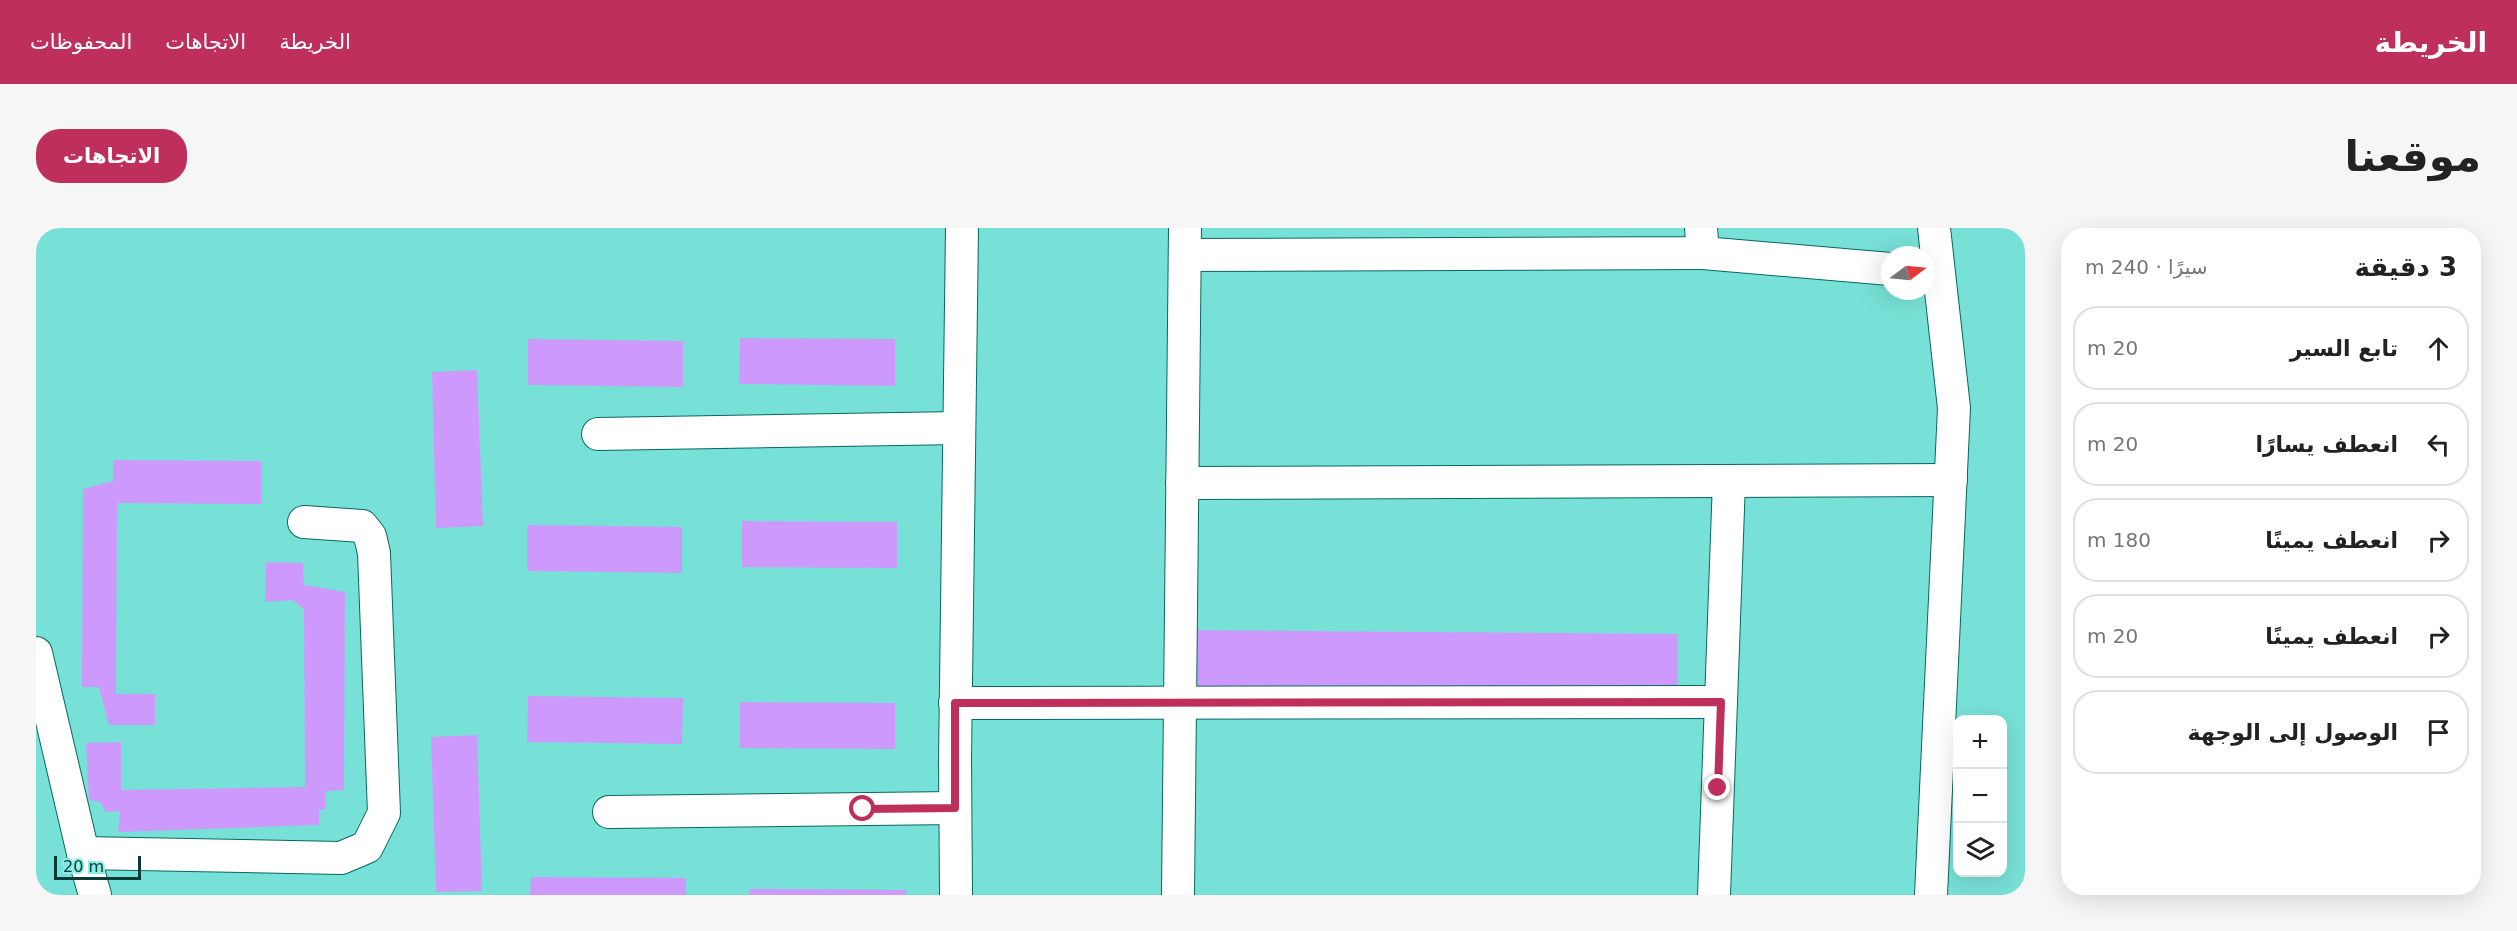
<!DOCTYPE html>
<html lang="ar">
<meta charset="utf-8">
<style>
body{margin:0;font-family:"DejaVu Sans","Noto Naskh Arabic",sans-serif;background:#f6f6f6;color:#222;direction:rtl}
.controls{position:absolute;right:18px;bottom:18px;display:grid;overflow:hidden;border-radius:12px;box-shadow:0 6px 24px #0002}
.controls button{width:54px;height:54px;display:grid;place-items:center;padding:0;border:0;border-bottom:2px solid #e0e0e0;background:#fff;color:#222;font:30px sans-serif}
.compass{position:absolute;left:1845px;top:18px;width:54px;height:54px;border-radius:50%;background:#fff;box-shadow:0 6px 24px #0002;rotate:74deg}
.scale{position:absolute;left:18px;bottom:15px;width:87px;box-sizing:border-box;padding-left:6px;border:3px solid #0c3b37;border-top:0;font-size:16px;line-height:21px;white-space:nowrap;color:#0c3b37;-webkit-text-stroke:4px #86eee4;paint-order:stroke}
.stop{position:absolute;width:18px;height:18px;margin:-14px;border:4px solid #be2f5c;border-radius:50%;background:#fff}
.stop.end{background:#be2f5c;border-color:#fff;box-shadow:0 2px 6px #0008}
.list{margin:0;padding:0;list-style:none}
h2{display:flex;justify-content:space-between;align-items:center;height:78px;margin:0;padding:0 24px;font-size:26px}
h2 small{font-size:20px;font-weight:400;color:#767676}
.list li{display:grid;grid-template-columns:39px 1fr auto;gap:18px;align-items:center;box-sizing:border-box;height:84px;margin:0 12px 12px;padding:0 12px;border:2px solid #e0e0e0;border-radius:24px}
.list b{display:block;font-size:22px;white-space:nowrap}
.list em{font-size:20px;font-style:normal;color:#767676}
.icon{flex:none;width:33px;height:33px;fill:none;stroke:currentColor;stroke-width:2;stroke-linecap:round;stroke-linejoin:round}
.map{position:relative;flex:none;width:1989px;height:667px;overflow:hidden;direction:ltr;border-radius:24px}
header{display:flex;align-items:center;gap:36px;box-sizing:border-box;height:84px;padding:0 30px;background:#be2f5c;color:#fff}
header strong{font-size:28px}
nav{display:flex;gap:33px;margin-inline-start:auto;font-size:21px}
.intro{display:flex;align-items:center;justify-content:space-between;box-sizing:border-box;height:144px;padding:0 36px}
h1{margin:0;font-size:42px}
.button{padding:15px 27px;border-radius:24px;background:#be2f5c;color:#fff;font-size:21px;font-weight:700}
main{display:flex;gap:36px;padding:0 36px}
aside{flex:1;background:#fff;border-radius:24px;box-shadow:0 6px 24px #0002}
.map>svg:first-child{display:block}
.building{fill:#cd99fd}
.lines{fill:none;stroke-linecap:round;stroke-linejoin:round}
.minor-casing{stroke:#086761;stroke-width:34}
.minor{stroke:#fff;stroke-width:32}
.route{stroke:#be2f5c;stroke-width:8}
</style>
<header>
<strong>الخريطة</strong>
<nav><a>الخريطة</a><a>الاتجاهات</a><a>المحفوظات</a></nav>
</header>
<div class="intro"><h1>موقعنا</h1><a class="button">الاتجاهات</a></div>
<main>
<aside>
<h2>3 دقيقة<small>سيرًا · 240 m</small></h2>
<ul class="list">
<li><svg class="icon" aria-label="ahead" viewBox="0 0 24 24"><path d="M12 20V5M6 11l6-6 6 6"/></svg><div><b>تابع السير</b></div><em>20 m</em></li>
<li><svg class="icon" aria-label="left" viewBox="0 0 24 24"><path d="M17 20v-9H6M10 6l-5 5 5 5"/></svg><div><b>انعطف يسارًا</b></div><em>20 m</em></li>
<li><svg class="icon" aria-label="right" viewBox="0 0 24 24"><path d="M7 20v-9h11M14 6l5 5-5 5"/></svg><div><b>انعطف يمينًا</b></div><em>180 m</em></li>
<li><svg class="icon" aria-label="right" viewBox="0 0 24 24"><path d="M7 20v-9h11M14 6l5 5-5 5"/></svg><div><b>انعطف يمينًا</b></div><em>20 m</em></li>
<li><svg class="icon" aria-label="arrive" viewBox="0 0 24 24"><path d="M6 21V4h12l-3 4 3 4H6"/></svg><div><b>الوصول إلى الوجهة</b></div></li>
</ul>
</aside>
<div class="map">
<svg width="1989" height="667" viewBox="0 0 1989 667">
<rect width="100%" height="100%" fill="#78e1d7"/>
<g class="building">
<polygon points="704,110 859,111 859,158 703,156"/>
<polygon points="492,111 647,113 647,159 492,157"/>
<polygon points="441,142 447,298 400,300 396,144"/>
<polygon points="77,232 225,233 225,276 81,275 80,466 119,466 119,497 73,497 63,459 46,459 47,261 77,253"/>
<polygon points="706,293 861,294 861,340 706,339"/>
<polygon points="491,297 646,299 646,345 491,343"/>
<polygon points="230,334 267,335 268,357 309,364 308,562 289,563 289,582 283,581 283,597 82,604 84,583 70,584 64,574 53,572 50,515 85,514 85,562 269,559 268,382 257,372 229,374"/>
<polygon points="1158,402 1642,406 1641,470 1157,469"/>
<polygon points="492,468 647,470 646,516 491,514"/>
<polygon points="704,474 859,475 859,521 704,520"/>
<polygon points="441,507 446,663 400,664 395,509"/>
<polygon points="495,649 650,650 650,667 494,667"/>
<polygon points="714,661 870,662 870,667 714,667"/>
</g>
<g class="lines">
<defs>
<g id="minor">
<polyline points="1667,25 1854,41"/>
<polyline points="1149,27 1667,25 1665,0"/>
<polyline points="562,206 923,200"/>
<polyline points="1146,255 1915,252"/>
<polyline points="0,425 47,625"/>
<polyline points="919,475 1685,474"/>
<polyline points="573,584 919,580"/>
<polyline points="59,667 47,625 305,630 331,619 348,585 338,325 334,308 326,298 268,294"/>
<polyline points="920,667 919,532 926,0"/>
<polyline points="1142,667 1149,0"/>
<polyline points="1678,667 1693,253"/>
<polyline points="1895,667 1918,180 1898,0"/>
</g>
</defs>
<use href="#minor" class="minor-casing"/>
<use href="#minor" class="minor"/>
</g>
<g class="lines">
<polyline class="route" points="827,581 919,580 919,475 1685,474 1682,560"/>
</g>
</svg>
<div class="controls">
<button>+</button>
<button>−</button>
<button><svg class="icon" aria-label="layers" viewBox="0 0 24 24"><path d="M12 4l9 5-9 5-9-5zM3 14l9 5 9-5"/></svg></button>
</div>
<svg class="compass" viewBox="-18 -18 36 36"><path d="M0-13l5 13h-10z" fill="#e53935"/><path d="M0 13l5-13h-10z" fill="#767676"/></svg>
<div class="scale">20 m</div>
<div class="stop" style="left:827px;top:581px"></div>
<div class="stop end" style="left:1682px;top:560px"></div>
</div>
</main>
